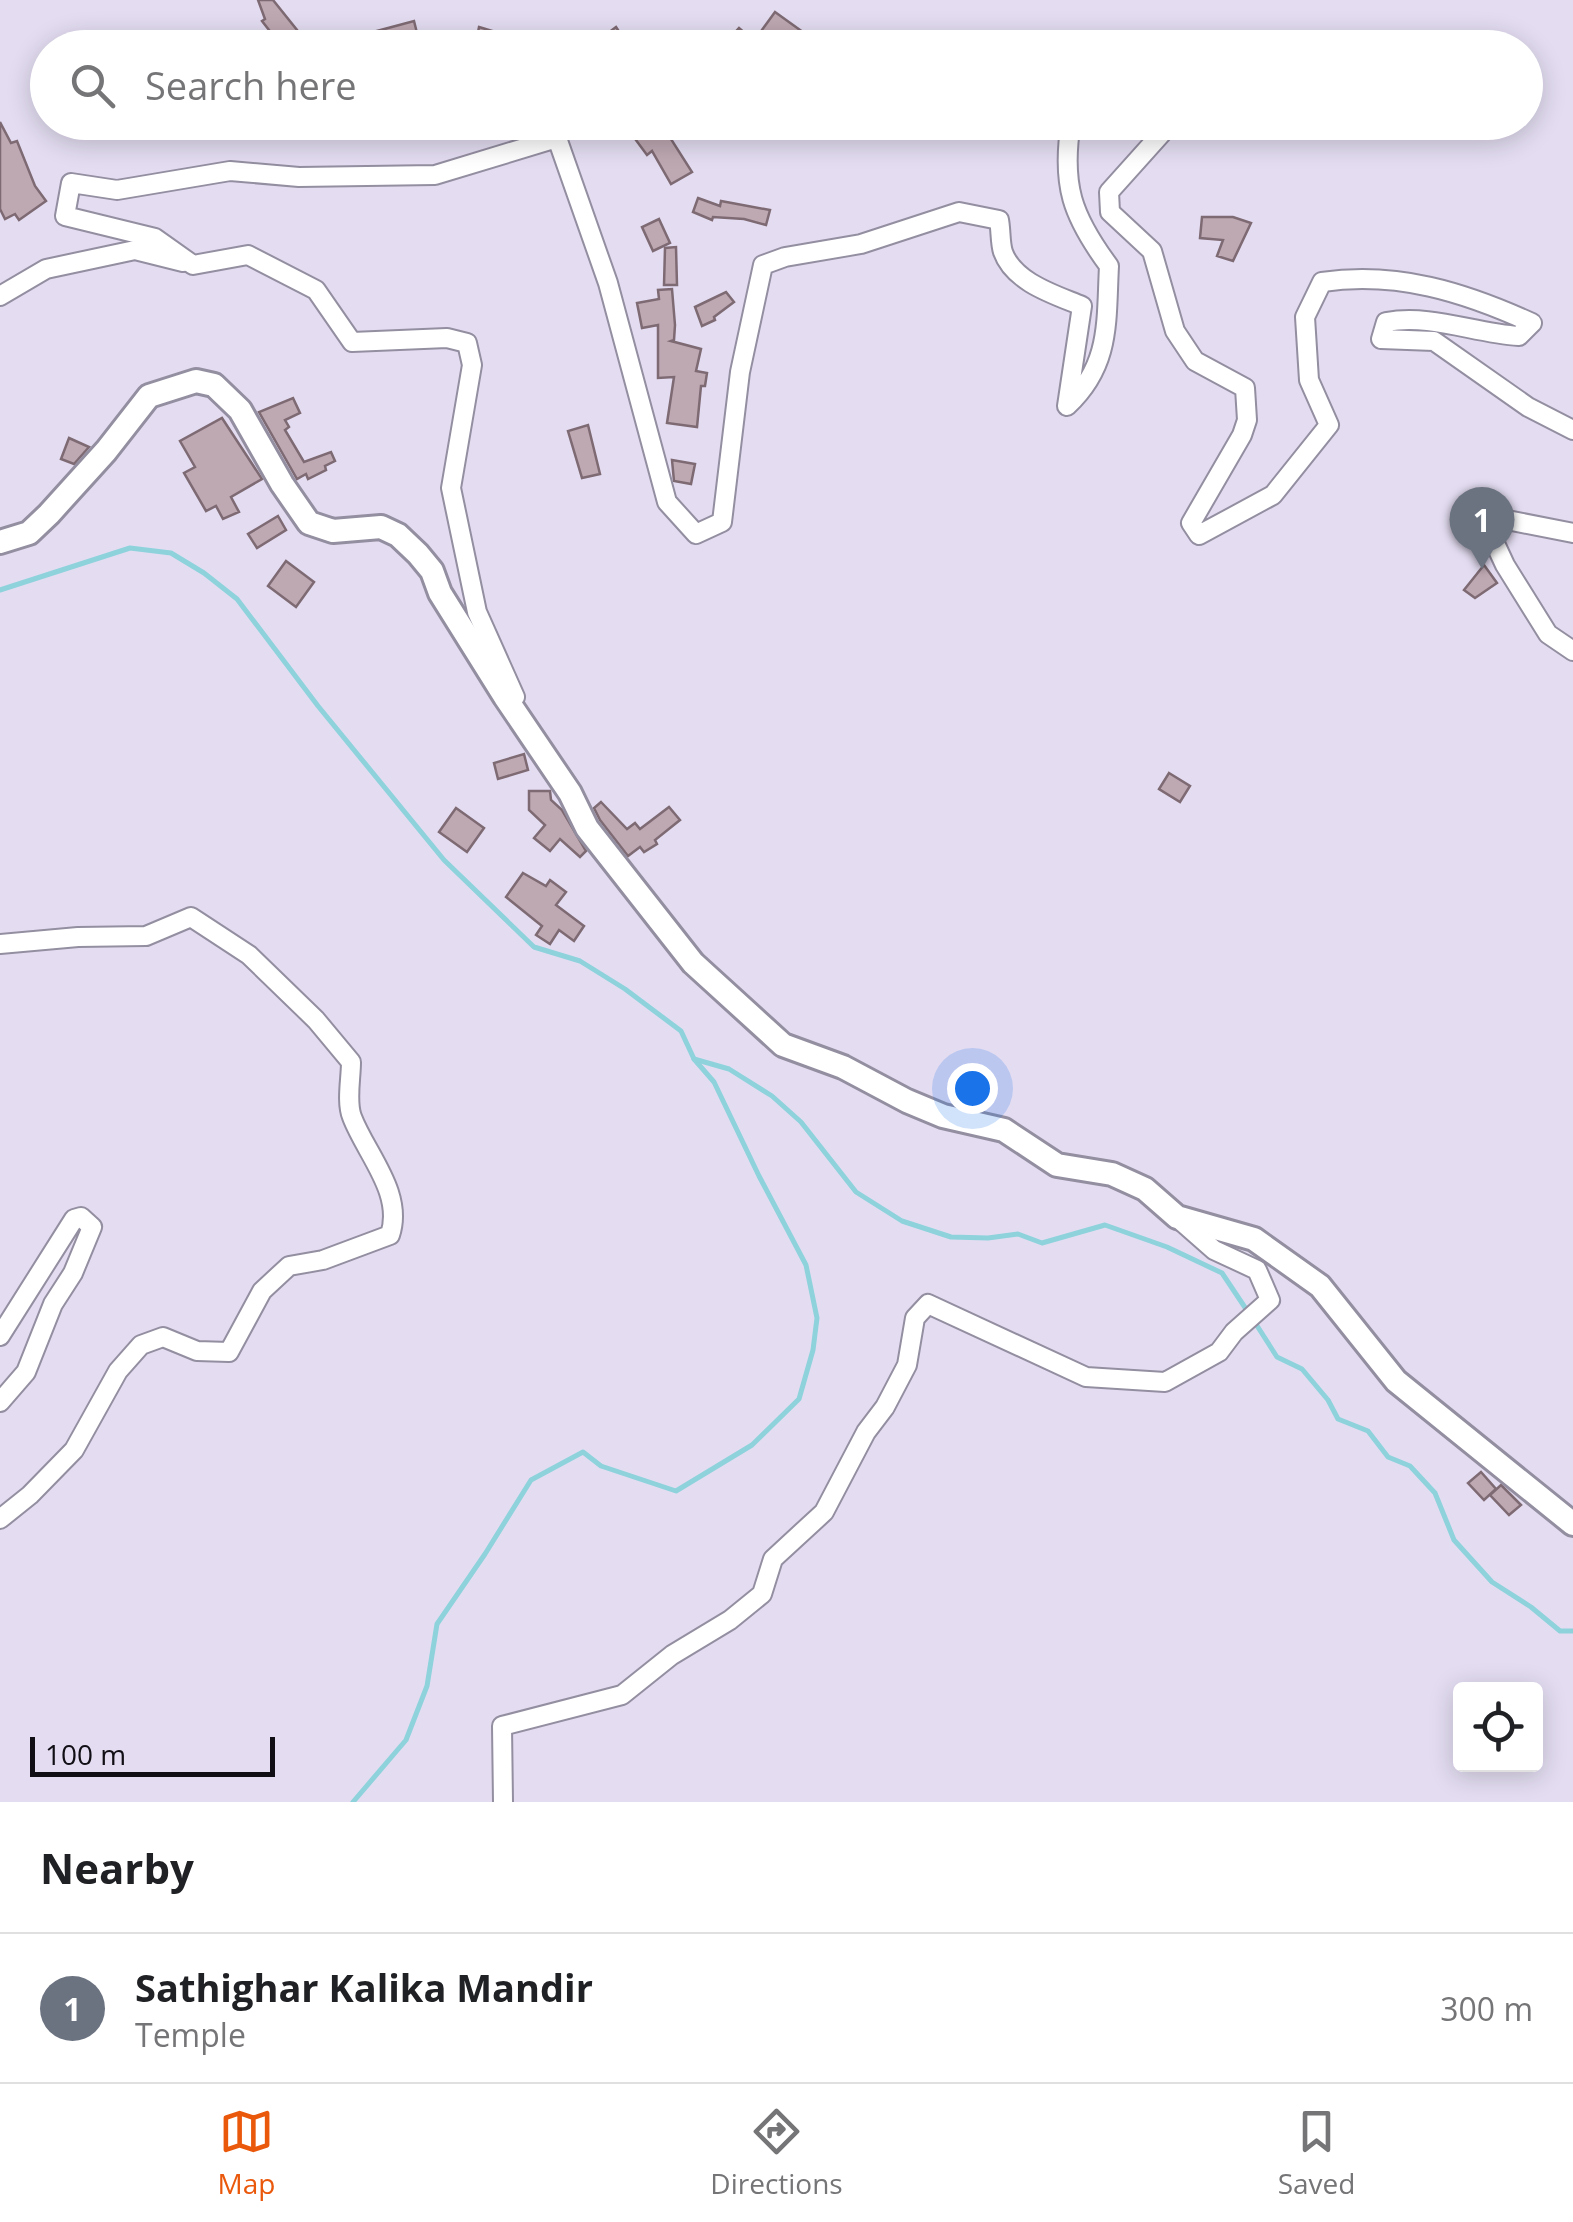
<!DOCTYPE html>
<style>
body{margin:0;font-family:"Open Sans",sans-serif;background:#f6f6f6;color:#202124}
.controls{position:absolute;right:30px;bottom:30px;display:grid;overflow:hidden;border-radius:10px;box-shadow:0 5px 25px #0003}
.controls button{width:90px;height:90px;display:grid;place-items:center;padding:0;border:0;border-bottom:2px solid #e0e0e0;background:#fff;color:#202124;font:50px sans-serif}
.scale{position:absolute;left:30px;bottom:25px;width:245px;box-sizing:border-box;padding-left:10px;border:5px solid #110e15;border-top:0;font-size:28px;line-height:35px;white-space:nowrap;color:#110e15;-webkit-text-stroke:8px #e4ddf2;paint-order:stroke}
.you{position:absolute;left:972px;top:1088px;width:35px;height:35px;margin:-25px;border:8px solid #fff;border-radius:50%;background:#1a73e8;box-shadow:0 0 0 15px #1a73e833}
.badge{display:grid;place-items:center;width:65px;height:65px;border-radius:50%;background:#ea580c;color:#fff;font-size:32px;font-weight:700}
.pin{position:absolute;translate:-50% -82px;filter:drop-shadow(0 2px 5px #0008)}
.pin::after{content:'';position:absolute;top:52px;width:35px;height:30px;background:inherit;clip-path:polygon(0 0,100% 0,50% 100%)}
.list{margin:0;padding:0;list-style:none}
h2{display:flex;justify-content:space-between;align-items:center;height:130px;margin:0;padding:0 40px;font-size:42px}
h2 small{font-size:32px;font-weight:400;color:#757577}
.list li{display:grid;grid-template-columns:65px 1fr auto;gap:30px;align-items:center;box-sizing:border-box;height:150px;padding:0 40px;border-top:2px solid #e0e0e0}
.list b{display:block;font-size:38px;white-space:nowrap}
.list p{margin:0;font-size:32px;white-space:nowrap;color:#757577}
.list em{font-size:32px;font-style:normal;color:#757577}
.icon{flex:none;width:55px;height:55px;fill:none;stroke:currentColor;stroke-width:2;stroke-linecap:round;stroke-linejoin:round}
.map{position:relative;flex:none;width:1573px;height:1802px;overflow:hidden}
.search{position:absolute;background:#fff;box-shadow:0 5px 25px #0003;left:30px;right:30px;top:30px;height:110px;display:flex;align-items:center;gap:25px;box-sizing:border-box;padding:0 35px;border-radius:55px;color:#757577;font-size:38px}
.sheet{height:280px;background:#fff}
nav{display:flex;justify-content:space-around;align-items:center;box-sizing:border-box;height:140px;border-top:2px solid #e0e0e0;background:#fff;font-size:28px;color:#757577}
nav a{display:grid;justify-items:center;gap:5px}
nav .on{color:#ea580c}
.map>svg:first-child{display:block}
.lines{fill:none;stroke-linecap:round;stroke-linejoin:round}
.stream{stroke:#8ed2dc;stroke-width:5}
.building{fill:#bea8b2;stroke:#7e6a73;stroke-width:2.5}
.minor-casing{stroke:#948ea1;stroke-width:22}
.tertiary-casing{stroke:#948ea1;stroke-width:28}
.minor{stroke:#fff;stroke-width:18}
.tertiary{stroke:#fff;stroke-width:22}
</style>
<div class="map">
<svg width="1573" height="1802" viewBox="0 0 1573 1802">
<rect width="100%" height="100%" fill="#e4ddf2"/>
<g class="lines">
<g class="stream">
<polyline points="0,590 130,548 171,553 204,573 237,599 318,706 444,860 534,947 580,961 625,989 681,1031 694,1059 714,1082 759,1176 806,1265 817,1318 813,1350 799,1399 752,1445 676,1491 601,1466 583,1452 531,1480 485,1554 437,1624 427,1686 406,1740 353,1802"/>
<polyline points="694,1059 729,1069 772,1096 801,1122 856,1192 902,1221 951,1237 988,1238 1018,1234 1042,1243 1105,1225 1167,1247 1222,1273 1248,1312"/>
<polyline points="1254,1321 1277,1357 1302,1369 1328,1400 1338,1419 1368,1431 1388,1457 1410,1466 1435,1493 1454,1540 1492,1582 1531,1607 1560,1631 1573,1631"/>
</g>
</g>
<g class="building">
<polygon points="258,0 273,0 301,35 288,48 283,48 262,21 265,19"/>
<polygon points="775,12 807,35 797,48 740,48 730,38 739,28 754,41"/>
<polygon points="414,21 417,33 380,43 377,31"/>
<polygon points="479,27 502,34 548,39 547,48 499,48 476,42"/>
<polygon points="616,27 630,48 588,48"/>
<polygon points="0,122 11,143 17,141 35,186 46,201 19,220 15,214 5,219 0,209"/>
<polygon points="365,122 410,122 407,137 364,130"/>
<polygon points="634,122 664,122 674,131 669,136 692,172 671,184 652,151 647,155 627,128"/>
<polygon points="698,198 720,206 721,201 770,210 766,225 744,219 713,217 712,220 693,212"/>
<polygon points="1202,217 1233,217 1251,223 1233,261 1217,256 1223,240 1200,238"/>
<polygon points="659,219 670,243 653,251 642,227"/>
<polygon points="676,247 677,285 664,285 665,248"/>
<polygon points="672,289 675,325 674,340 671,341 701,349 696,371 707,373 705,386 701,386 697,427 667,423 674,377 658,378 658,325 642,328 637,303 659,299 658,290"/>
<polygon points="726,292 734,302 714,317 715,320 702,326 695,307"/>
<polygon points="293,398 300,413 285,420 289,427 285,430 304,462 331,452 335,461 325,466 326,470 308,479 306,474 297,479 259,412"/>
<polygon points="222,418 262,479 231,497 239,512 223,519 216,506 206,511 184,473 195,467 180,441"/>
<polygon points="588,425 600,474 582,478 568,431"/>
<polygon points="69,438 89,447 74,464 61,459"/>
<polygon points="672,460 695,464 691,484 674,481"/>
<polygon points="278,516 286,530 257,548 248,534"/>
<polygon points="286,561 314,582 296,607 268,586"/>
<polygon points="1484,565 1497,583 1475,598 1464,590"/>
<polygon points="524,754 528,770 498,779 494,763"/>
<polygon points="1169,773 1190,786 1180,802 1159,789"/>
<polygon points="529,791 550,791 551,800 562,810 586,851 580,857 560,839 550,851 534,838 545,825 529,810"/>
<polygon points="601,802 627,829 635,823 640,829 669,807 680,820 655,840 657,844 644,852 640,847 628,856 600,820 594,808"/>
<polygon points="456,808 484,828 467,852 439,832"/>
<polygon points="523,873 546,886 550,880 566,892 556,905 584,926 574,941 559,930 550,944 536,935 542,926 506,897"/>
<polygon points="1481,1472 1496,1489 1484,1500 1468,1483"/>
<polygon points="1501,1485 1521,1505 1509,1515 1490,1495"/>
</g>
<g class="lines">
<defs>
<g id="minor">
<path d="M1169,122L1170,124L1109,192L1110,212L1152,251L1175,331L1195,361L1245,388L1247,420L1242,435L1191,523L1199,535L1273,495L1329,425L1309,380L1305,317L1322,282C1397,271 1464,292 1532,323L1519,336C1473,333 1432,314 1386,322L1381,339L1434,341L1528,407L1573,430"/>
<polyline points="0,296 46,269 135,250 183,262"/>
<polyline points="1573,533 1497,518 1492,537 1505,565 1548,634 1573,651"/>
<path d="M515,697L477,612L451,488L472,365L467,343L447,338L352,342L316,290L248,255L193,265L155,238L65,216L71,183L117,190L230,171L299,177L435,175L557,138L608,283L667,502L696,534L722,522L740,372L763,265L785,257L861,244L959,212L999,220C1001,230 1000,243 1003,252C1014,283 1056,295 1082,306L1067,406C1111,365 1106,322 1109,266C1072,216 1061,185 1071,122"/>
<path d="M0,944L78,937L146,936L191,917L249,955L316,1020L351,1062C351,1079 346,1102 352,1117C366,1154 404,1193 390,1235L323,1260L289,1266L262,1291L229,1352L197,1351L163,1337L141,1345L118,1371L74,1450L30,1495L0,1519"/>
<polyline points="0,1336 74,1219 81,1217 92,1227 73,1273 53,1304 26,1372 0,1402"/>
<polyline points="503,1802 502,1726 622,1695 672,1655 730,1620 762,1594 773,1559 824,1512 866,1432 885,1407 907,1365 915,1318 928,1304 1086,1377 1165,1382 1219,1352 1234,1332 1270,1300 1257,1270 1214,1250 1181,1221"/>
</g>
<polyline id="tertiary" points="0,542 29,533 49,514 106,451 149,396 196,381 214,385 240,410 282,484 309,523 333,531 381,527 398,535 418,554 432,571 440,593 505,697 570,793 587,828 693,963 783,1045 843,1067 907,1101 943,1116 1004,1130 1057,1165 1112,1174 1145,1189 1177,1217 1254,1239 1320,1286 1396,1381 1573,1524"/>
</defs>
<use href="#minor" class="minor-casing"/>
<use href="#tertiary" class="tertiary-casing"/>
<use href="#minor" class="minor"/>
<use href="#tertiary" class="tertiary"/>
</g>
</svg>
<div class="controls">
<button><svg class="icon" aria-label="locate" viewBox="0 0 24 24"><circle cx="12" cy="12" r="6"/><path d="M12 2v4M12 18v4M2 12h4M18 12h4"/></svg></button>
</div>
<div class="scale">100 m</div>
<div class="you"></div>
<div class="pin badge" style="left:1482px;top:569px;background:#6b7280">1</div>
<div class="search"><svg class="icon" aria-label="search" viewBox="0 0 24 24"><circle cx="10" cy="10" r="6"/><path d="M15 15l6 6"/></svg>Search here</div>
</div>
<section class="sheet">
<h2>Nearby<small></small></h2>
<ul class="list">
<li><span class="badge" style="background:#6b7280">1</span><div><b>Sathighar Kalika Mandir</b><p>Temple</p></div><em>300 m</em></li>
</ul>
</section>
<nav>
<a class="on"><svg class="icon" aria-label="map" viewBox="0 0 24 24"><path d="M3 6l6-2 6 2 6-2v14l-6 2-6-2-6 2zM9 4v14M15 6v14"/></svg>Map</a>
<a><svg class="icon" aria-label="directions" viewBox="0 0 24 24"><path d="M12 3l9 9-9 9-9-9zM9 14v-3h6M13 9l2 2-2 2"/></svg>Directions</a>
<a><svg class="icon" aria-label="saved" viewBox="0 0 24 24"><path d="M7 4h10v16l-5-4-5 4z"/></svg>Saved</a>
</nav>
